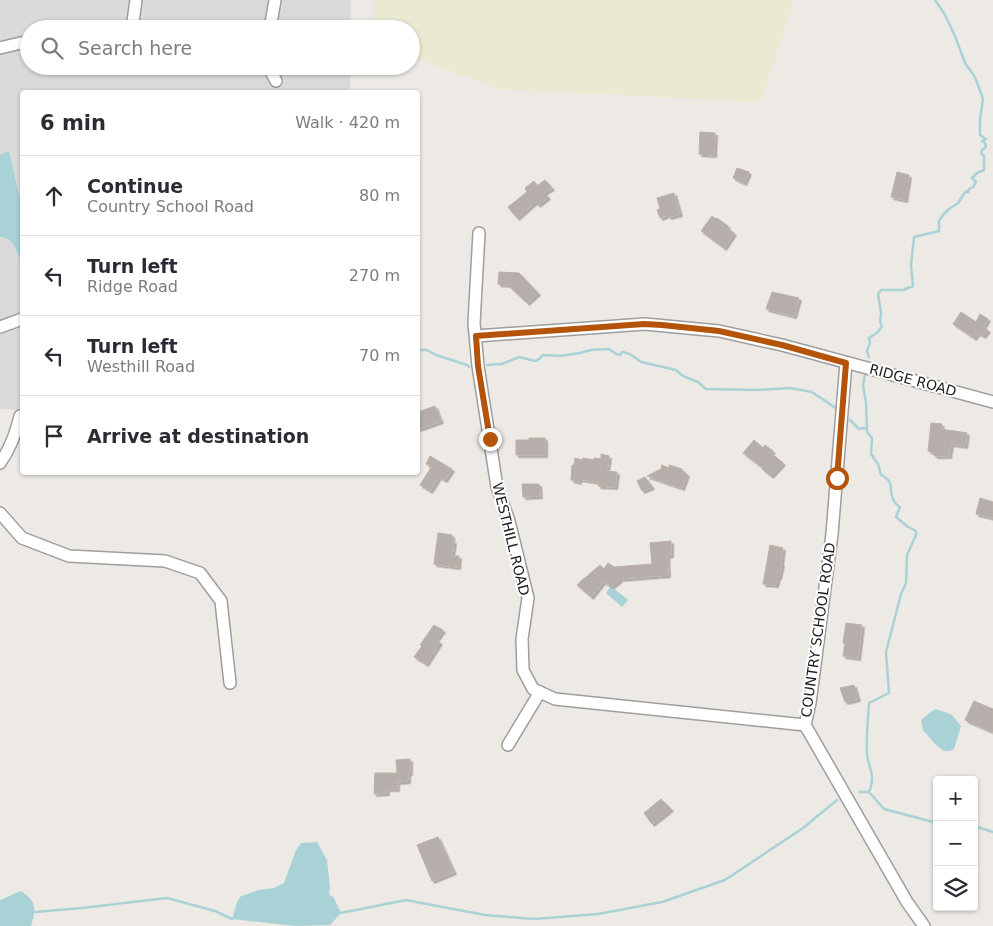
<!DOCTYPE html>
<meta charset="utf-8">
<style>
body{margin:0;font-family:"DejaVu Sans",sans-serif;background:#f7f7f7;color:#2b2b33}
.controls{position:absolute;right:15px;bottom:15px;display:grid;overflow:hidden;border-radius:5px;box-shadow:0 1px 4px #0004}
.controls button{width:45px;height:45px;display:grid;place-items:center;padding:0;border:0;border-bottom:1px solid #e1e1e2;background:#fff;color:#2b2b33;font:25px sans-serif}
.stop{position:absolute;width:15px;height:15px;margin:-11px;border:4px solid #b45309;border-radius:50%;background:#fff}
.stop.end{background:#b45309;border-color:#fff;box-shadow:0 1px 5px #0008}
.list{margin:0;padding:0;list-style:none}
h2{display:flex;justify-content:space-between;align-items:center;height:65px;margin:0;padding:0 20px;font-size:21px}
h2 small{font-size:16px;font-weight:400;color:#7c7c81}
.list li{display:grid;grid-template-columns:32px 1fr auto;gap:15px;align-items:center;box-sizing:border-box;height:80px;padding:0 20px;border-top:1px solid #e1e1e2}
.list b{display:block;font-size:19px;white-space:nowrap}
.list p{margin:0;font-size:16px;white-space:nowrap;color:#7c7c81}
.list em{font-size:16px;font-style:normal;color:#7c7c81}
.icon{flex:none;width:28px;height:28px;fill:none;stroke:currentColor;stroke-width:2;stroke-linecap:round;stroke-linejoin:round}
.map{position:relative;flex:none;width:993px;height:926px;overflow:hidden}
.search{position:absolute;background:#fff;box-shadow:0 1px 4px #0004;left:20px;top:20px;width:400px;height:55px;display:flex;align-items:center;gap:12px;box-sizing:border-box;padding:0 18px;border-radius:28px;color:#7c7c81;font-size:19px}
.panel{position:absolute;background:#fff;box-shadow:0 1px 4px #0004;left:20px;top:90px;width:400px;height:385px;border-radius:5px}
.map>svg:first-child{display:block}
.residential{fill:#dbdada}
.farmland{fill:#eae9d1}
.water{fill:#a9d2d6}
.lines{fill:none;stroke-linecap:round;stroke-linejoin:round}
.stream{stroke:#a9d2d6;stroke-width:2.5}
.building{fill:#b6aeaa;stroke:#bdafa8;filter:url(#shadow)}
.minor-casing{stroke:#9e9e9e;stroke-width:14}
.minor{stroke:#fff;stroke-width:11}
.route{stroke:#b45309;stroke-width:6}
.labels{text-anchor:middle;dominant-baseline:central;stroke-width:4;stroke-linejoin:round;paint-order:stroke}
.street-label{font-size:14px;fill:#1d1d1d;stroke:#fff}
</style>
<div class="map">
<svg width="993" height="926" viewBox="0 0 993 926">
<defs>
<filter id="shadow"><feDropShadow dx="2.5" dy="2.5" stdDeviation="0" flood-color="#0004"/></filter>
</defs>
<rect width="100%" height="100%" fill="#ede9e4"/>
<polygon class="residential" points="0,0 351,0 350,29 29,29 29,66 350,66 350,92 22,92 22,410 0,409"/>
<polygon class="farmland" points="374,0 794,0 761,102 498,89 411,56 411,29 374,29"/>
<g class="water">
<path d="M9,151L22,208V263C17,253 14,237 0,237V155Z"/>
<polygon points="611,586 628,600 622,607 606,593"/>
<polygon points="935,709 951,714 961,726 954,749 950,751 944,751 936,745 923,730 921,720 927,715"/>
<polygon points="317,842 327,860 330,887 329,894 334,898 341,913 330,925 296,926 232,919 237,902 241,896 259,890 274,888 284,883 296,850 301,843"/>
<path d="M21,891C37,902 36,909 31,926H0V900Z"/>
</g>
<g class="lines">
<g class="stream">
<polyline points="418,350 427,350 436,355 467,365 469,367"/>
<path d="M869,357C865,349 868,350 870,343L869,338L878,332L882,326L880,322L881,313L878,294L881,290H903L913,286L911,265L914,237L939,231V221L943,215L949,209L958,203L965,192H968L969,189L973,187L976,182L972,178L977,173L984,170V156L981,153L982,150L986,147L985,143L982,141L986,139L980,135V120L983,99L975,77L965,63L955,36L944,13L935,0"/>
<path d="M487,365L502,364L519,357L535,361L538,360L543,355L560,356L580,353L591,350L609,349L616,354L620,355L622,352C626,352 627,354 630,354L641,362L676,370L683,376L698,382L706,389L756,390L790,388L812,392L837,409"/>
<polyline points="865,374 863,386 866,402 867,429"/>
<path d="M850,420L859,429L864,428L867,429V432L872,438L871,454L878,464L881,475C897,483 887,490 894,501C895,503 898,506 900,507L896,517L908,527L916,531V535L907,555L906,583L901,594L886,652L889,693L869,703C868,719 866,737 867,754C869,770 876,775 869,792L884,809L937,823"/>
<polyline points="860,792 868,792"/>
<polyline points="974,826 993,832"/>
<polyline points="35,912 82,908 167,898 215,911 232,919"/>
<polyline points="341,913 406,900 485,915 534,919 598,914 662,902 725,880 803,828 837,800"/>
</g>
</g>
<g class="building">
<polygon points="700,132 715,133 714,155 699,154"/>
<polygon points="737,168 749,172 744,183 733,178"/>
<polygon points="897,172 909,175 905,200 891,197"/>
<polygon points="545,180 552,188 544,193 548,197 538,205 535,202 517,218 508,207 527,192 525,188 534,181 537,186"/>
<polygon points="674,193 680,214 669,217 668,215 660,218 657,210 660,209 657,198"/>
<polygon points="712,216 716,219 717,218 728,226 727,228 734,233 724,248 701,231"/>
<polygon points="499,272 519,273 538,293 527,303 508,285 498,284"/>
<polygon points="772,292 799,298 794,316 766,309"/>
<polygon points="961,312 976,322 980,314 988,319 983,327 988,330 983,336 978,333 974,338 953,324"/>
<polygon points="435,406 441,421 418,429 418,412"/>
<polygon points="931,423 942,424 941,429 967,433 965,446 951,444 949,456 935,456 932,452 928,451"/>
<polygon points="529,438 545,438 545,455 516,455 516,440 529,440"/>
<polygon points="754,440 763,448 765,445 773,451 771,453 783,463 771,476 762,469 763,468 743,453"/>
<polygon points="601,454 609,456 607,471 617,472 615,487 598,486 599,482 579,479 579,482 571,480 572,465 574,465 575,458 582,460 583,458 594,460 594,458 601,459"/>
<polygon points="430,456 452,469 445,480 439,477 430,491 420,485 432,466 426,464"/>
<polygon points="662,465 669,468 669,465 682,469 682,471 687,474 682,488 647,476 661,469"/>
<polygon points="645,477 652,487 642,491 637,481"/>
<polygon points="522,484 539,484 540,496 523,497"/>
<polygon points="980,498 993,502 993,518 976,514"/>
<polygon points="438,533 452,535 452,541 454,541 452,556 459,556 458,567 434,564"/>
<polygon points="671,541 671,555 667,556 668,575 619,579 619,581 612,586 603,582 591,597 577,585 584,578 585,578 600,565 604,569 608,563 614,567 652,564 650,543"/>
<polygon points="770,545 783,548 781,563 782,564 779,577 778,577 776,585 763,584"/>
<polygon points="846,623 862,625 858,658 843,656 845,643 843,643"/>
<polygon points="434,625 443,630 436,640 440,642 426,664 414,657 422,646 420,645"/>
<polygon points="854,685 858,699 845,702 840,688"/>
<polygon points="974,701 993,709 993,732 965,720"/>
<polygon points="410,759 410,773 408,773 408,781 397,782 397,789 387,789 387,793 374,794 375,773 397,773 396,760"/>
<polygon points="661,799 671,809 652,824 644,813"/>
<polygon points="438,837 454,872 432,881 417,845"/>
</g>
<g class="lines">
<defs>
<g id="minor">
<polyline points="132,29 136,0"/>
<polyline points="270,29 275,0"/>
<polyline points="0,48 29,41"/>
<polyline points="268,66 276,81"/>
<polyline points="479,233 474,323 478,366 497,487 509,521 528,598 522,639 523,670 533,689 555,699 805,725"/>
<polyline points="0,327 22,319"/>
<polyline points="476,336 645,324 719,331 782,345 993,402"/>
<polyline points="846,363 832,534 810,703 805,725 907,902 924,926"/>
<path d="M0,463C10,449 16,433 20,416"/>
<polyline points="0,513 22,538 69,556 165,561 200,573 221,601 230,683"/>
<polyline points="508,745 540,692"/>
</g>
</defs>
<use href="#minor" class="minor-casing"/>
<use href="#minor" class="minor"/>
</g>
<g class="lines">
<polyline class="route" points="490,439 478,366 476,336 644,324 662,325 719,331 782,345 846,363 837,478"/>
</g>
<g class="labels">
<g class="street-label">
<text transform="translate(913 380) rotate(15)">RIDGE ROAD</text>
<text transform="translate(511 539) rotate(76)">WESTHILL ROAD</text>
<text transform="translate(818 630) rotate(-82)">COUNTRY SCHOOL ROAD</text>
</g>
</g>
</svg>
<div class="controls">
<button>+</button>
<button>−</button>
<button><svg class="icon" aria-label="layers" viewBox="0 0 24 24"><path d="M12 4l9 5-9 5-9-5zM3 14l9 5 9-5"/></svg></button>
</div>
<div class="stop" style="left:837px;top:478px"></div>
<div class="stop end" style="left:490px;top:439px"></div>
<div class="search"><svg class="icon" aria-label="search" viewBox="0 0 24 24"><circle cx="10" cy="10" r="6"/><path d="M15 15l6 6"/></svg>Search here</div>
<section class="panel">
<h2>6 min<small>Walk · 420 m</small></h2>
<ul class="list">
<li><svg class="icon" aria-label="ahead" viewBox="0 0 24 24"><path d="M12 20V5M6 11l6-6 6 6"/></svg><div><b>Continue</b><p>Country School Road</p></div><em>80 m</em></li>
<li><svg class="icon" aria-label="left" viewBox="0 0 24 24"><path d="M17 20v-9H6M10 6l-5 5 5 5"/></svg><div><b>Turn left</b><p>Ridge Road</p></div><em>270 m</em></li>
<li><svg class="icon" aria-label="left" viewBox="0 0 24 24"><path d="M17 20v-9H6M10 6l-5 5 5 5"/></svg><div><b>Turn left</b><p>Westhill Road</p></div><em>70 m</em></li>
<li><svg class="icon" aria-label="arrive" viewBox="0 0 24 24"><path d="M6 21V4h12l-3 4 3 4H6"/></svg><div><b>Arrive at destination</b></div></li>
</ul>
</section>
</div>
